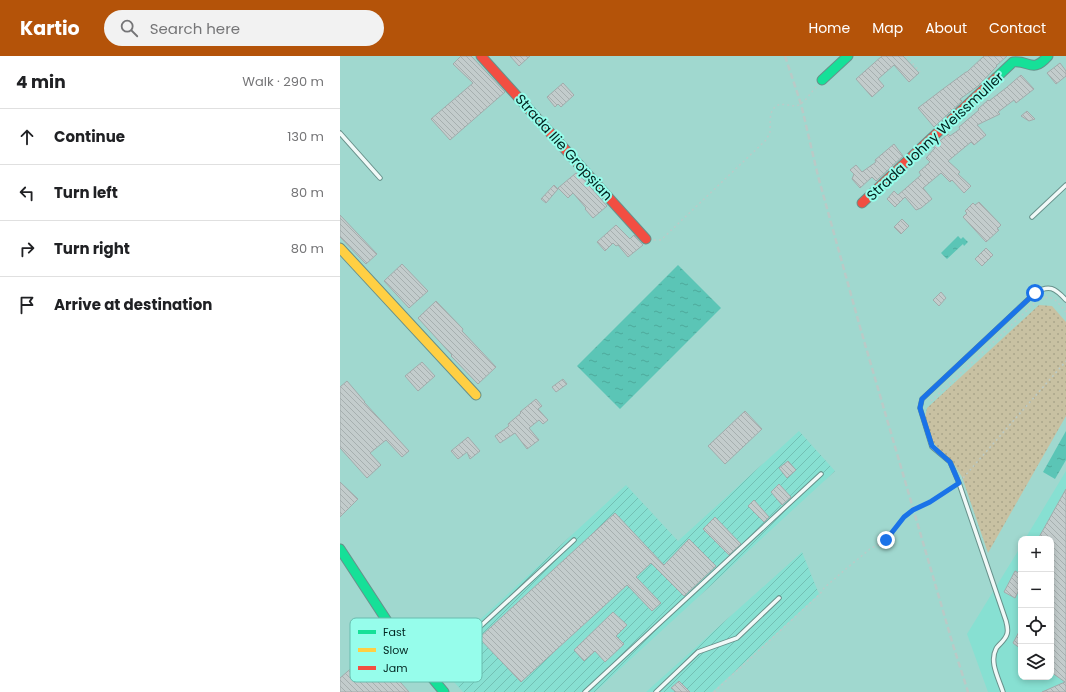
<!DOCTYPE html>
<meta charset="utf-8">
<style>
body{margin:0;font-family:Poppins,sans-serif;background:#f2f2f2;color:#202124}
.controls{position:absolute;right:12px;bottom:12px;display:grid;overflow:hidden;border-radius:8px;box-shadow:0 2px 6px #0003}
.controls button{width:36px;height:36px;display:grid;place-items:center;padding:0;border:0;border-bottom:1px solid #e0e0e0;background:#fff;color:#202124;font:20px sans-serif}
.stop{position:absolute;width:12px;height:12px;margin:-9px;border:3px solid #1a73e8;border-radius:50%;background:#fff}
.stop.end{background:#1a73e8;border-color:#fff;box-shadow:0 1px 4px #0008}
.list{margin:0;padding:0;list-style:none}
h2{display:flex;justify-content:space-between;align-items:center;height:52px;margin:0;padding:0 16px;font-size:17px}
h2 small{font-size:13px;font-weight:400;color:#757577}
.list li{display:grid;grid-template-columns:26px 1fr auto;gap:12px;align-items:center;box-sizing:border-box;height:56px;padding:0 16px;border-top:1px solid #e0e0e0}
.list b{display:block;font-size:15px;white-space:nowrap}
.list em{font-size:13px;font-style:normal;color:#757577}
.icon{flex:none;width:22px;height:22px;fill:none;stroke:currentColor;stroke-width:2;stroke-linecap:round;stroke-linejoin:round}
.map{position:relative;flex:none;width:726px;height:636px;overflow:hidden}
header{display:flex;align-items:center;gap:24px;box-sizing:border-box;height:56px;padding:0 20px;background:#b45309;color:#fff}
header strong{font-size:19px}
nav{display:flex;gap:22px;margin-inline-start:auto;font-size:14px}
.search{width:280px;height:36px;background:#f2f2f2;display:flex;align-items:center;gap:10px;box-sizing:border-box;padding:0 14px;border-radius:22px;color:#757577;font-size:15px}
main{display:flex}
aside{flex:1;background:#fff}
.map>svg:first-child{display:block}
.built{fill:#87e0d2}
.industrial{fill:url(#industrial-furrows)}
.grass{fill:url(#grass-dots)}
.water{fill:url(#water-ripples)}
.building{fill:url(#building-back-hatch);stroke:#a1abab}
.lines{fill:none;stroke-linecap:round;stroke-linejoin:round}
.lane-casing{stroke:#68918b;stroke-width:5.5}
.fast-casing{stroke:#68918b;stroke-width:11}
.slow-casing{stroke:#68918b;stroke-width:11}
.jam-casing{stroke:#68918b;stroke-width:11}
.path{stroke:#bacbc8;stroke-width:1.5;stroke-dasharray:2 3;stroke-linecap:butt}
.lane{stroke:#f1f9f8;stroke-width:3.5}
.fast{stroke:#16e098;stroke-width:9}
.slow{stroke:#ffcf43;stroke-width:9}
.jam{stroke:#f24e42;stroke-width:9}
.rail{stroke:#bacac7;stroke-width:2.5;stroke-dasharray:6 3;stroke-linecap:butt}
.route{stroke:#1a73e8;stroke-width:5}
.labels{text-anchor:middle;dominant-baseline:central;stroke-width:4;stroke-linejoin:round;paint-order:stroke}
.street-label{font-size:14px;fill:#01231f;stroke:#96fdeb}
.key{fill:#96fdeb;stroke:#69bcae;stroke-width:1}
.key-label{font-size:11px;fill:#01231f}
</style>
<header>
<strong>Kartio</strong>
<div class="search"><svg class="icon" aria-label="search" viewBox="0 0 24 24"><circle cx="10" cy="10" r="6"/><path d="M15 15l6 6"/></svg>Search here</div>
<nav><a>Home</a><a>Map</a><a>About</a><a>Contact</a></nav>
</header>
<main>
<aside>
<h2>4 min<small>Walk · 290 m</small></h2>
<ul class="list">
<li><svg class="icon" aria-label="ahead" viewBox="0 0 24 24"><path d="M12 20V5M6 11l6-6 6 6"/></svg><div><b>Continue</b></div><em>130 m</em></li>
<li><svg class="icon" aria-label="left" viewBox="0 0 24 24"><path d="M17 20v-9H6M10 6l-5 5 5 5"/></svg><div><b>Turn left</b></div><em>80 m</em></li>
<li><svg class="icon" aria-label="right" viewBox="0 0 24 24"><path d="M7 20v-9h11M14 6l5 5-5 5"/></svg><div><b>Turn right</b></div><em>80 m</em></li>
<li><svg class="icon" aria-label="arrive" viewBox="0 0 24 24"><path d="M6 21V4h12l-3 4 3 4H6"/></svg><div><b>Arrive at destination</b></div></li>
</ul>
</aside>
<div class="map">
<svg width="726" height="636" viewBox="0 0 726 636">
<defs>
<pattern id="industrial-furrows" width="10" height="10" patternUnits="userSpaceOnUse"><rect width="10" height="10" fill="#87e0d2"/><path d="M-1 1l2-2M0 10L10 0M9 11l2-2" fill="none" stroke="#73c0b4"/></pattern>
<pattern id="grass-dots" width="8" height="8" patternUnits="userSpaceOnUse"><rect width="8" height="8" fill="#c8c1a2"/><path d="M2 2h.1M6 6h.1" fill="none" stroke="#aaa68b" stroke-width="1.8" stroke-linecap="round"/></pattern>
<pattern id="water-ripples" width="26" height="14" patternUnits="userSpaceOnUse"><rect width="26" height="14" fill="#5bc5b6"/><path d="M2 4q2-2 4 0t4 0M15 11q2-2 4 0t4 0" fill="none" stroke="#4da99c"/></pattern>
<pattern id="building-back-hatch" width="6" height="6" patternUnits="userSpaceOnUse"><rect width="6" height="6" fill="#c3cccc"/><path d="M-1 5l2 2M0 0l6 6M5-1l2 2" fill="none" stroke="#a6afaf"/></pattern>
</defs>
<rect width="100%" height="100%" fill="#a0d8cf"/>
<polygon class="built" points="726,415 726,636 648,636 627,578 681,490 681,621 711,621 711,483 685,483"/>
<g class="industrial">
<polygon points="459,375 495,415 255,636 123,636 95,605 286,429 338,485"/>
<polygon points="462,496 479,538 372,636 306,636"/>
</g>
<polygon class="grass" points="699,249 712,250 726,266 726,360 648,497 622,421 614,408 601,396 593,386 585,362 587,352"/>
<g class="water">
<polygon points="618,180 621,183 623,181 628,186 624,190 623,188 607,203 601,197"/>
<polygon points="338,209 381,252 280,353 237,310"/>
<polygon points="726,375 726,404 715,423 703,416"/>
</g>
<g class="building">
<polygon points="121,0 131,0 165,36 110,84 91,63 133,27 113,8"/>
<polygon points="170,0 190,0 179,10"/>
<polygon points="542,0 563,0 579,17 569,26 554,9 538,23 544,30 532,41 516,23"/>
<polygon points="644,0 667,0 656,10 657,10 638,30 620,43 622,45 594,71 578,52 603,33 626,16 627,16"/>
<polygon points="720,7 726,15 726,20 716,28 707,17"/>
<polygon points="681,19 694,33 676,47 674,44 658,56 660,58 637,69 646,79 634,89 631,86 608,105 620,116 618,118 631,130 624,137 612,124 610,126 601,117 583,132 592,143 581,152 576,154 565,141 555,151 547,143 554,135 558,139 581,119 579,116 590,106 586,102 595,92 593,91 608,78 610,80 620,73 619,71 639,54 638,53 648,44 649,45 666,32"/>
<polygon points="223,27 234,39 221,51 218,48 215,51 207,41"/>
<polygon points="687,55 695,63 689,65 681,60"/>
<polygon points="554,88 563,100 536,125 532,121 520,132 512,123 514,118 510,114 516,109 522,116 536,106 535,104"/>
<polygon points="236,117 244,124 267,150 253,162 245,153 246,152 233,137 228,142 218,132"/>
<polygon points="214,129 218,133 206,147 201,143"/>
<polygon points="639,146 661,169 657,173 659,174 646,186 623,161 627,157 625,155 633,147 635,149"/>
<polygon points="0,159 37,198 26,208 0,181"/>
<polygon points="562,163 569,170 561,178 554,171"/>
<polygon points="276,169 290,183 294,179 303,189 288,201 278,189 276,190 273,187 265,195 257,186"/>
<polygon points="646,192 653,199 642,210 635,203"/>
<polygon points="62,208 88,235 69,252 44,225"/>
<polygon points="601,236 606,242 599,250 593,244"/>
<polygon points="96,245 123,273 122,275 156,311 138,328 111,300 112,299 78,262"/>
<polygon points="82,306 95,320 78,335 65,320"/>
<polygon points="223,323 227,328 216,336 212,331"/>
<polygon points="7,325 25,346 24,346 69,395 62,401 46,384 30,397 41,409 27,422 0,392 0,331"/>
<polygon points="196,343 202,350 198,353 208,364 203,368 199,364 189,372 199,384 187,393 175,377 160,387 155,380 169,370 168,368 181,357 180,356"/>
<polygon points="405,355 422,373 385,408 368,390"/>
<polygon points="128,381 140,395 130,403 127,396 118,403 111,395"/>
<polygon points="448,405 456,414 447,422 439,412"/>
<polygon points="0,426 18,443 0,461"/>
<polygon points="439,428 451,441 442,449 431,436"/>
<polygon points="726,433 726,636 702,636 725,626 711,616 711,483 698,483"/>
<polygon points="414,444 429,461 424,466 408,450"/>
<polygon points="275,457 324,509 349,483 376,510 344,540 311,507 296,521 321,547 312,555 287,529 181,626 139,582"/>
<polygon points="375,461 401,488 389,499 363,473"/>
<polygon points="675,515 681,518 681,530 675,542 664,536"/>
<polygon points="273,556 287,569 276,580 284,588 265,606 255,595 244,605 234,594"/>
<polygon points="681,572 681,593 673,587"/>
<polygon points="37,590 50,605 46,610 69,636 0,636 0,622"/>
<polygon points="339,625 350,636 336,636 331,632"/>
</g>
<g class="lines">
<defs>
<g id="lane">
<polyline points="0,77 40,122"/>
<polyline points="692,161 726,129"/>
<polyline points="97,626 132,591 132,578 234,484"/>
<polyline points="245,636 481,418"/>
<polyline points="316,636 358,596 397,582 439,542"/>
<path d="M663,636C659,623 649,606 656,593C656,592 660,588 660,588C668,580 669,576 666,565L619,427L610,406L592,391L580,352L582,343L695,237C709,228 715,232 726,244"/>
</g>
<g id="fast">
<path d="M656,22L673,6C690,4 692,18 708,0"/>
<polyline points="482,24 508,0"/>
<polyline points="0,493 49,568 82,610 104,636"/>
</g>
<polyline id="slow" points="0,192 136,339"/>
<g id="jam">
<polyline points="141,0 306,183"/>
<polyline points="522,147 656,22"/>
</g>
</defs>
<use href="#lane" class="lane-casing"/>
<use href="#fast" class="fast-casing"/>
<use href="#slow" class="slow-casing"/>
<use href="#jam" class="jam-casing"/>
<g class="path">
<polyline points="566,0 580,16"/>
<path d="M314,184H321L425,85C427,82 429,79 430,76C431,69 428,57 435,51C441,45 452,52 459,49C465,46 472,35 477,30"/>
<path d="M591,345L699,243C714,238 717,246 726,256"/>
<polyline points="623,422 726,305"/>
<polyline points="374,636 480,538 484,532 507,512 530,493 546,484 564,461 573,454 590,446 614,430"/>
</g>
<use href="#lane" class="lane"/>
<use href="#fast" class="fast"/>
<use href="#slow" class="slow"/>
<use href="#jam" class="jam"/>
<polyline class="rail" points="445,0 461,48 478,120 520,271 613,589 628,636"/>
</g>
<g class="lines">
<polyline class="route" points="546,484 564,461 573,454 590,446 619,427 610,406 592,390 580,352 582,343 695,237"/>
</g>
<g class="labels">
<g class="street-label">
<text transform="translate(595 80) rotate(-43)">Strada Johny Weissmuller</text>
<text transform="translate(224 91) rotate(48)">Strada Ilie Gropșian</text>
</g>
</g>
<rect x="10" y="562" width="132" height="64" rx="6" class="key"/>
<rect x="18" y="574" width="18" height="4" fill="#16e098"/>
<rect x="18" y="592" width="18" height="4" fill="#ffcf43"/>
<rect x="18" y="610" width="18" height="4" fill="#f24e42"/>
<g class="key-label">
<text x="43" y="580">Fast</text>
<text x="43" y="598">Slow</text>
<text x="43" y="616">Jam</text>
</g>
</svg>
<div class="controls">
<button>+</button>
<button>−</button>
<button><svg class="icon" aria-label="locate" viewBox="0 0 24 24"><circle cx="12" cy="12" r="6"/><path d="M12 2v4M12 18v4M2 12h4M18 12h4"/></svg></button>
<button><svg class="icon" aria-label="layers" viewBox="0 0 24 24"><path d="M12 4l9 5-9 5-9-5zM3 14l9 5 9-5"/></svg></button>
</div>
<div class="stop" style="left:695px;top:237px"></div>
<div class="stop end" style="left:546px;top:484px"></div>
</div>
</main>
